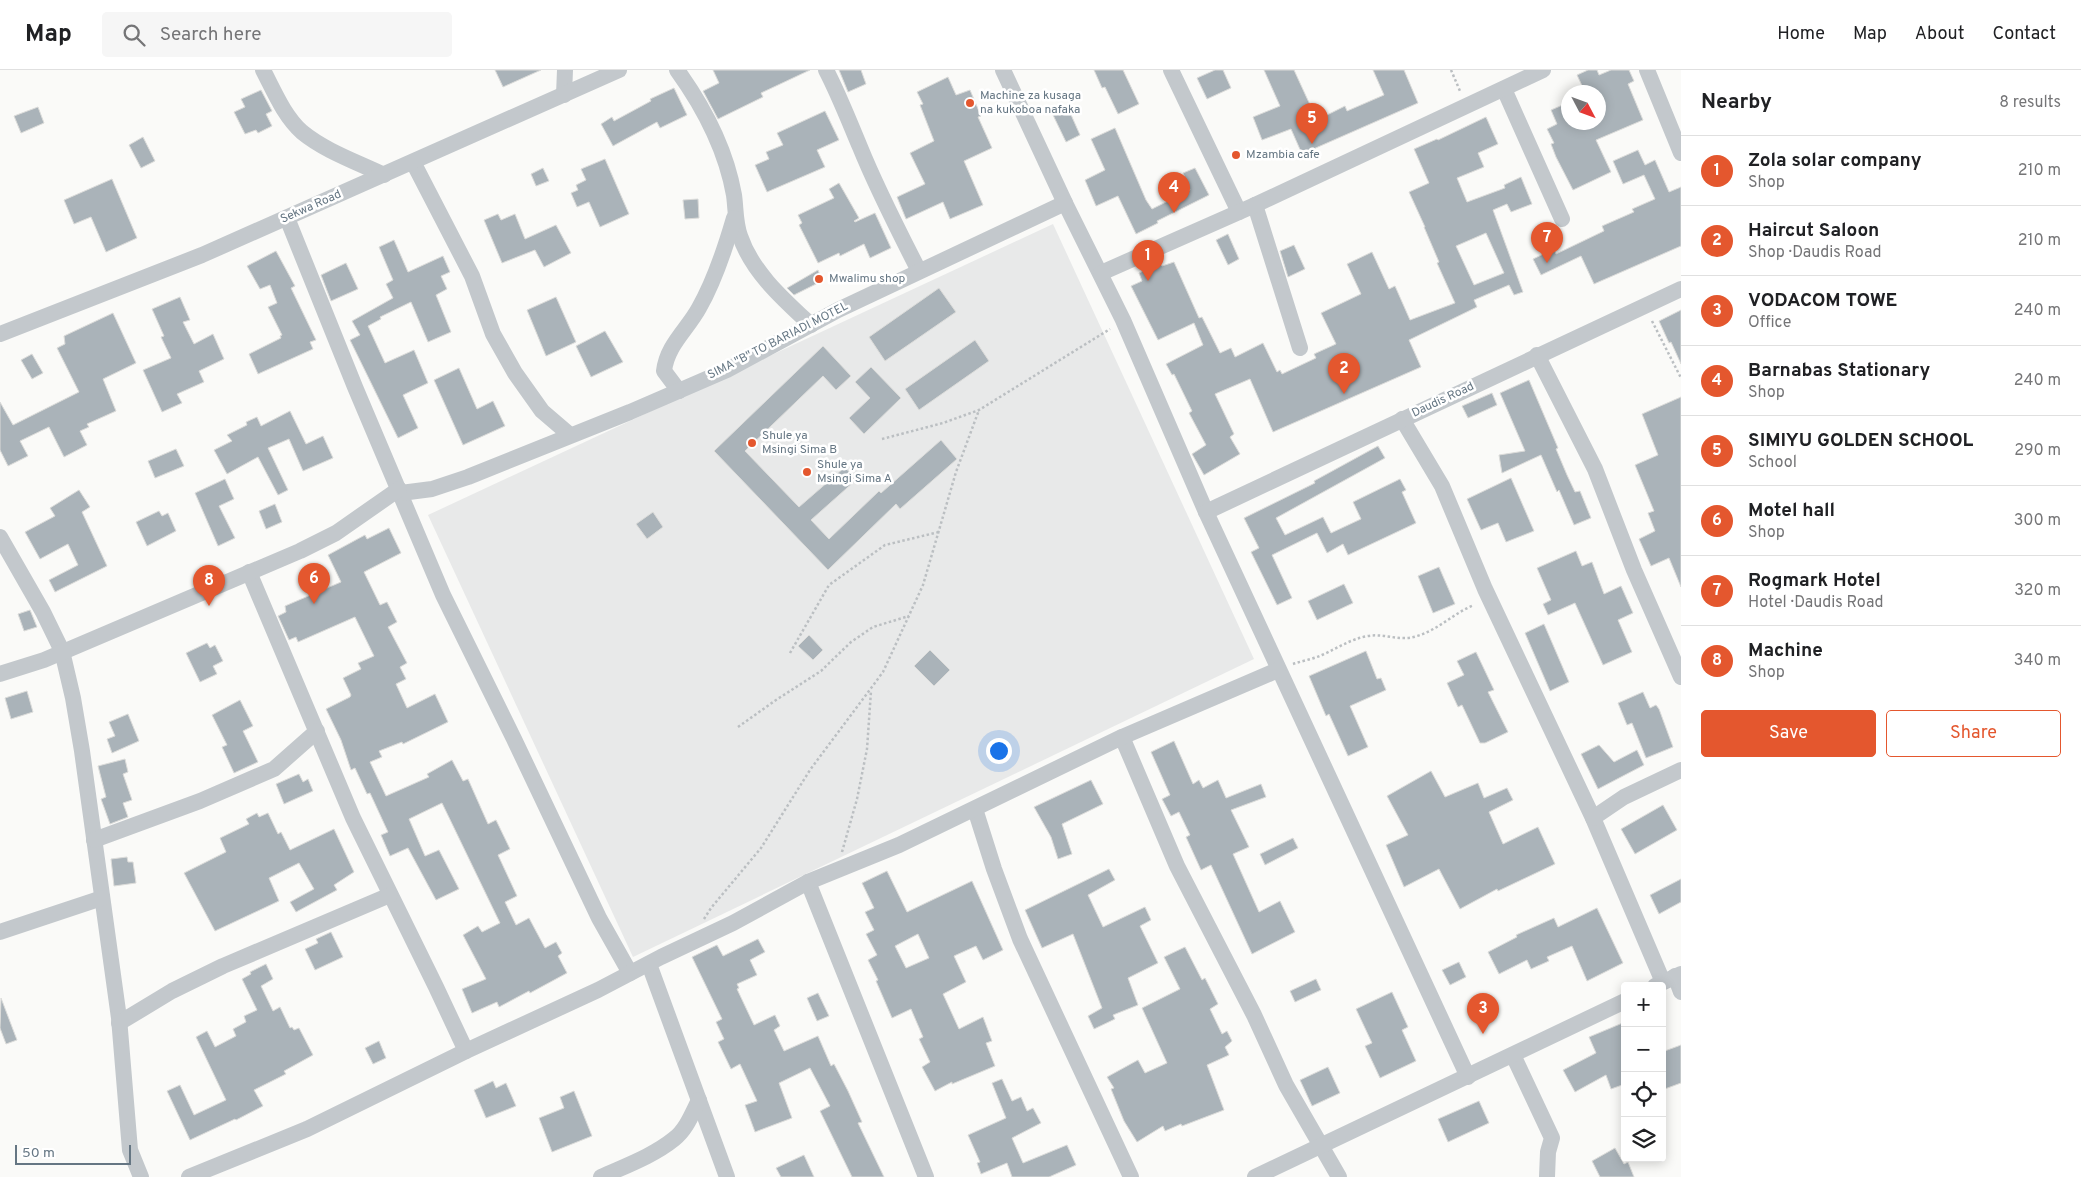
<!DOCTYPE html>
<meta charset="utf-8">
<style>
body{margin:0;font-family:Overpass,sans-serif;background:#f6f6f6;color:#202124}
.controls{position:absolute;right:15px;bottom:15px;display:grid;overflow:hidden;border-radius:5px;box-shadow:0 2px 12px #0003}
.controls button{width:45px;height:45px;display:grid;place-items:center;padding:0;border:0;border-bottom:1px solid #e0e0e0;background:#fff;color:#202124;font:25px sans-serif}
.compass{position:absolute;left:1561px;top:15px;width:45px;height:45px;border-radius:50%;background:#fff;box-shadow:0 2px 12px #0003;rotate:131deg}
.scale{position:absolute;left:15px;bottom:12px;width:116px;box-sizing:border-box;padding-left:5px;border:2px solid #657683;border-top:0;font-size:14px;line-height:18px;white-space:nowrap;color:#657683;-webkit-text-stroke:4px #fff;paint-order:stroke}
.you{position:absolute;left:998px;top:680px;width:18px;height:18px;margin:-12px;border:4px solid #fff;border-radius:50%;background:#1a73e8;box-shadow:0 0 0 8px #1a73e833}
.badge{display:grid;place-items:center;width:32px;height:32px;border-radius:50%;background:#e4572e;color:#fff;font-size:16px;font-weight:700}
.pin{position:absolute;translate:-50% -41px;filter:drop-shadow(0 1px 2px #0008)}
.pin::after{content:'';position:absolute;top:26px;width:18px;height:15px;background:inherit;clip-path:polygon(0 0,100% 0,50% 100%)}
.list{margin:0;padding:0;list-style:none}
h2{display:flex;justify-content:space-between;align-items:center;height:65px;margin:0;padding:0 20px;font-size:21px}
h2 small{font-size:16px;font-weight:400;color:#757577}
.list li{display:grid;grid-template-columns:32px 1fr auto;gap:15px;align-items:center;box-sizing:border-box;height:70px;padding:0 20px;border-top:1px solid #e0e0e0}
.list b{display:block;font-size:19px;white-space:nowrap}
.list p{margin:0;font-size:16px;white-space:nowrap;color:#757577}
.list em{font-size:16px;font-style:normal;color:#757577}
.actions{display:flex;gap:10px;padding:15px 20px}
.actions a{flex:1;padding:11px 0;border:1px solid #e4572e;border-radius:5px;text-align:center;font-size:18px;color:#e4572e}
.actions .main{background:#e4572e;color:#fff}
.icon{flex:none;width:28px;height:28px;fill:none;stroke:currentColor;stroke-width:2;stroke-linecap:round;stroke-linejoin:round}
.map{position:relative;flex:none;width:1681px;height:1107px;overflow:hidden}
header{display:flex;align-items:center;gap:30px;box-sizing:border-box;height:70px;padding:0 25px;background:#fff;border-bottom:1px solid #e0e0e0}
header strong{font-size:24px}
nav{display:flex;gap:28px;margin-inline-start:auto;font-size:18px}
.search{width:350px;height:45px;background:#f6f6f6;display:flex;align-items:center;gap:12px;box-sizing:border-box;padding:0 18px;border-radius:5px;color:#757577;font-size:19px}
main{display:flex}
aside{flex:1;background:#fff}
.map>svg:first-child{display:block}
.built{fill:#e8e9e9}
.building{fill:#aab3b9;stroke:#dcdcda;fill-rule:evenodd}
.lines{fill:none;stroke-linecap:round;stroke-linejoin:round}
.path{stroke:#bbbfc2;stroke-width:2.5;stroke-dasharray:2.5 2.5;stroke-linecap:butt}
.minor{stroke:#c3c8cc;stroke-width:16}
.poi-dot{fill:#e4572e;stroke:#fff;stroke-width:2}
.labels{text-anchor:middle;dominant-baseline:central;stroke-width:5;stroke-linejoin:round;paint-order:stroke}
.poi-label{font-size:12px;fill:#657683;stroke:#fff;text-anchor:start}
.street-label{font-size:12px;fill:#657683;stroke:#fff}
</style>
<header>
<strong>Map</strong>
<div class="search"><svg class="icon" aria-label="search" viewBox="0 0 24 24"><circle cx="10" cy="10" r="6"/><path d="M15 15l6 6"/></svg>Search here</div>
<nav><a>Home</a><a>Map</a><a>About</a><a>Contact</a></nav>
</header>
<main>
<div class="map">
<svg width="1681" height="1107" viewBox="0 0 1681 1107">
<rect width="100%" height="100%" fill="#fafaf8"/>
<polygon class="built" points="1053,154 1254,589 633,887 428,445"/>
<g class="building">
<polygon points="495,0 541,0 503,17"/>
<polygon points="713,0 810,0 761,23 763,27 718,49 703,21 719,13"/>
<polygon points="839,0 861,0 866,14 848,22"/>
<polygon points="1094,0 1123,0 1139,34 1118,44 1105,17 1102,18"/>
<polygon points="1215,0 1223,0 1231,18 1207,29 1197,8"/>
<polygon points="1264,0 1294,0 1317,50 1345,36 1347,41 1384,25 1373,0 1404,0 1418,33 1302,84 1291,59 1262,70 1253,47 1280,36"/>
<polygon points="1588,0 1597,0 1599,5 1611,0 1629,0 1634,11 1628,14 1643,50 1596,70 1611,102 1573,120 1556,87 1551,74 1554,73 1547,59 1557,54 1551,40 1565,34 1568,42 1568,52 1598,52 1598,22 1585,22 1577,5"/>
<polygon points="948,7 956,25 970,20 981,46 978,47 992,78 964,91 983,135 950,149 943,132 906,149 897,127 925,114 910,83 934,71 920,35 923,34 917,22"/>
<polygon points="674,18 687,45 660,58 657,52 613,76 601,54 612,47 614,51 651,31 650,29"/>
<polygon points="261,20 272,41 266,44 272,56 258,63 256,60 245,64 234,42 245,37 241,29"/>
<polygon points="38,37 44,53 21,63 14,46"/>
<polygon points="1068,38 1080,65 1066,72 1053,45"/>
<polygon points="825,41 839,70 817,80 825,97 767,122 755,95 769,89 766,82 783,75 777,63"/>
<path d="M1486,47L1498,74L1478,83L1484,97L1457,108L1467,132L1505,118L1504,115L1521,107L1532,134L1511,142L1507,134L1493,140L1523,222L1514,225L1509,215L1474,230L1477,237L1409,270L1421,297L1273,362L1250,309L1215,324L1234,364L1230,367L1240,384L1204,405L1192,384L1206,375L1189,343L1192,341L1174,304L1172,305L1166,294L1203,275L1194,253L1158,270L1131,216L1142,211L1139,203L1160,194L1162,196L1174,192L1199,248L1202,247L1220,283L1231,278L1235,287L1263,273L1277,302L1280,300L1282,304L1316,288L1314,284L1336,274L1321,243L1361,224L1347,194L1372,182L1389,219L1395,216L1410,250L1455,233L1437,193L1439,192L1424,157H1425L1409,122L1429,113L1414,79L1437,69L1438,70ZM1486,163L1504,203L1474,215L1456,176Z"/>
<polygon points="1115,58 1146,130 1152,139 1190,120 1183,103 1195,98 1209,125 1157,151 1158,153 1136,164 1118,126 1096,136 1085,110 1105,100 1091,69"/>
<polygon points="143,67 155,91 141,98 129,75"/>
<polygon points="1638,80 1645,95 1655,90 1669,122 1681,117 1681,176 1594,214 1581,186 1541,205 1533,189 1554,179 1556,184 1604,161 1602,156 1634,142 1632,139 1655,129 1644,105 1623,114 1613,91"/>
<polygon points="605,89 629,144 600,157 589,132 577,137 571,123 578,120 576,115 586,110 581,99"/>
<polygon points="543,98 549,111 536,116 531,104"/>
<polygon points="112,109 137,168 106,182 91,147 74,154 64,130"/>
<polygon points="839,113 859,148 854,151 855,152 875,143 891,178 870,188 864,174 840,186 839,183 818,193 799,155 802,153 798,145 834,128 829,119"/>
<polygon points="698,129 699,148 685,149 683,130"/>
<polygon points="498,144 501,150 515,144 525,169 556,155 571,183 544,197 535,180 502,193 484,150"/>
<polygon points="1228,164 1239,189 1228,195 1216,170"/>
<polygon points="394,170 408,202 443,186 450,202 441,206 447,219 436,225 451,262 428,272 411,232 380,247 381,249 368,256 385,293 414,280 428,313 403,325 418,358 398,368 350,270 360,265 352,251 393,228 386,214 393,210 379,177"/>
<polygon points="1294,175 1305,199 1288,207 1280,181"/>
<polygon points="276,181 295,216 291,218 316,270 310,272 313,279 258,304 249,284 281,268 280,266 282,265 268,237 277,233 270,215 260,219 247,196"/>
<polygon points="346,193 358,219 331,231 321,205"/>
<polygon points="818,200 822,211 794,225 787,218"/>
<polygon points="939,218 956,242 885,291 869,267"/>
<polygon points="180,227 190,250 183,252 194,274 213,264 224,289 199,301 204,312 177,324 182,333 162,342 143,300 171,288 161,267 164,266 152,239"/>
<polygon points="556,227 576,272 546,286 527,240"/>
<polygon points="1681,240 1681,294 1671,272 1669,273 1659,251"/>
<polygon points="113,243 136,293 103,309 116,341 87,354 89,357 80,361 87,375 64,387 49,357 20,371 28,386 8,396 0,380 0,332 13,355 79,322 57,278 65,274 64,266"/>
<polygon points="605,261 623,292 591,307 576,276"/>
<polygon points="975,270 989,291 919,340 905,319"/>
<polygon points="823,276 851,306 836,320 823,306 745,381 799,437 845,397 856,410 811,450 829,469 879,421 881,423 941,370 957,389 900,439 896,434 828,500 714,381"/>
<polygon points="32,284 43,303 32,309 21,290"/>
<polygon points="871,297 901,328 864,364 849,348 870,328 855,312"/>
<polygon points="459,298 477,339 493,331 505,356 463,375 434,310"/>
<polygon points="1529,310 1558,378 1556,379 1567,405 1575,422 1580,421 1591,448 1574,455 1559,420 1557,422 1541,385 1502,403 1499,385 1525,381 1500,323"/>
<polygon points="1492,323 1497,335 1468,348 1462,336"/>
<polygon points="1681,327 1681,517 1669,488 1651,496 1639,469 1655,461 1648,443 1654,441 1635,395 1658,385 1642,344"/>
<polygon points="290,341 306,374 323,366 333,388 303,401 289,369 268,378 288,420 278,425 258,387 227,404 214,380 232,371 227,365 247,355 246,352 257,347 261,356"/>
<polygon points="1378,376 1385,388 1276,448 1285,465 1323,447 1331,463 1361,449 1353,432 1400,409 1406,420 1402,422 1416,453 1348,485 1343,474 1327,483 1317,463 1272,485 1292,528 1277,535 1251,482 1259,478 1244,448 1315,413 1314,411"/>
<polygon points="176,379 184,396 155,408 148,391"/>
<polygon points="1511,408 1534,461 1506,472 1498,453 1481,460 1467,429"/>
<polygon points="225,409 234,429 219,436 235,468 218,476 195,423"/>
<polygon points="79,420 90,437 82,442 107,496 55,522 49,510 78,495 68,474 40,489 25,462 55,446 50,438"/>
<polygon points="275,434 282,452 266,459 259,441"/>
<polygon points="159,441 162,446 168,443 176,461 147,476 136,452"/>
<polygon points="653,442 663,457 647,469 636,454"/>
<polygon points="389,458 401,483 364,502 380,535 387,532 397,552 388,557 407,593 400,597 406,609 396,614 407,638 435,624 448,652 403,674 402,672 379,681 382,687 370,692 386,726 429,707 427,704 452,690 463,711 468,709 488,754 496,750 510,779 498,785 517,826 505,832 516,855 529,848 545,878 556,872 562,883 558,886 567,903 530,923 529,921 499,937 497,932 472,943 462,919 486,909 463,865 478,856 482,862 500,853 457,764 442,733 409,749 425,786 439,780 459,819 436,830 408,778 390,786 381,765 388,762 370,723 367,724 355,698 351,700 341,670 326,639 350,627 351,625 343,608 361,599 358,593 374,586 355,547 298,572 296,567 289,570 278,546 286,542 285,536 341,512 328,485 365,465 367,469"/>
<polygon points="1576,481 1582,496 1592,492 1604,524 1621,516 1633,543 1618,550 1632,582 1603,595 1575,533 1548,545 1543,534 1551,530 1537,498"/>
<polygon points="1439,497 1455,534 1433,543 1418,506"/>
<polygon points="1344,514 1353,533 1317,550 1308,531"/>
<polygon points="30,540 37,557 24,561 18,544"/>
<polygon points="1544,554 1569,612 1550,621 1525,563"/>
<polygon points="809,565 823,580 813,590 798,576"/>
<polygon points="207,573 210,578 215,575 223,591 213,596 217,604 200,612 186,583"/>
<polygon points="930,580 950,600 934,616 914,596"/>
<polygon points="1366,581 1377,609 1381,608 1386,620 1350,636 1368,677 1348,686 1329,644 1326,646 1309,606"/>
<polygon points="1476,582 1494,620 1488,622 1508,662 1485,673 1480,673 1462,635 1458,637 1447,613 1464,605 1457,591"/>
<polygon points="27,621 33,642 11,649 5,628"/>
<polygon points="1643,622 1650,638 1656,635 1659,639 1673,677 1646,688 1632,653 1627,655 1618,633"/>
<polygon points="240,630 253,656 243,661 258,692 234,703 222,677 227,675 212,645"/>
<polygon points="128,644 139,671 112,683 107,669 115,666 109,652"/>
<polygon points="1174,671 1193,714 1199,710 1203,718 1218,710 1226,728 1261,714 1266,727 1231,740 1249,777 1233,784 1259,842 1280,831 1295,862 1252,884 1211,795 1201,800 1186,767 1190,765 1179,742 1171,746 1162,729 1170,725 1151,682"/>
<polygon points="1599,675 1614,692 1637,680 1644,695 1598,719 1581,684"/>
<polygon points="125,689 128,702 123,704 132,730 123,733 128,747 110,754 101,729 106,727 98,696"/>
<polygon points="1431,701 1445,727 1478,713 1484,728 1507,718 1513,730 1489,742 1503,774 1538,757 1555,794 1498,821 1497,819 1460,839 1439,799 1404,817 1386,775 1408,765 1387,726"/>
<polygon points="299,704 303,712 308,709 313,721 284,734 276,714"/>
<polygon points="1091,710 1103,734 1062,754 1072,784 1058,789 1051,767 1034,737"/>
<polygon points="1663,735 1677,760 1635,784 1621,759"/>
<polygon points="257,743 259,747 268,743 278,764 281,762 290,780 334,759 354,802 334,815 337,820 296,842 290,832 314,819 299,793 269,808 279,831 215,861 184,803 226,782 220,768 249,754 246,749"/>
<polygon points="1293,768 1298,778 1265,795 1260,784"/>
<polygon points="127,787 128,792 133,792 136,813 114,816 111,789"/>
<polygon points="1109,799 1115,810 1088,825 1103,857 1145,837 1151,850 1140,856 1158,893 1128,908 1138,935 1113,945 1115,949 1094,959 1088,946 1102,938 1073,864 1042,878 1025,840"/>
<path d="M887,801L907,842L972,811L1003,880L983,890L976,876L954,886L966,912L943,924L959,959L983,947L992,971L986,973L995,996L952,1014V1012L935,1021L922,997L930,992L919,969L923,967L911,939L892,948L876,911L878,910L868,890L877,885L866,864L874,860L865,842L874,838L862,813ZM918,864L929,888L906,898L895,876Z"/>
<polygon points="1681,809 1681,832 1659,844 1650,825"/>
<polygon points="1597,838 1623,893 1587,911 1572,876 1547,887 1549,891 1531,899 1527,890 1499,904 1488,882 1517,867 1516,865 1554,848 1558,857"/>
<polygon points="331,862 343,887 315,900 305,879 318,873 316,869"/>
<polygon points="758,869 765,882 750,890 757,905 737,914 739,918 737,919 754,955 775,945 780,956 774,960 784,981 818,966 831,996 834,994 848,1021 862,1052 858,1053 884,1107 852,1107 820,1041 830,1036 810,998 779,1013 792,1048 755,1062 745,1035 757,1031 740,994 731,999 718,972 724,969 716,952 722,949 692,887 717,875 723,886"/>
<polygon points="1185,877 1202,910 1205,908 1218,934 1210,939 1222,964 1227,961 1232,971 1225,977 1229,985 1207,995 1224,1040 1182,1056 1181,1054 1165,1061 1163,1056 1137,1072 1124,1051 1111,1019 1114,1018 1107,1007 1138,990 1145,1003 1167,993 1142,938 1180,919 1164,887"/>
<polygon points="1459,892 1466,907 1450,915 1442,900"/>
<polygon points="266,894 273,909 261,916 273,941 280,937 290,958 292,957 294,960 299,958 313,985 284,1001 286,1004 254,1020 263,1036 236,1050 235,1049 190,1070 167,1021 180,1015 194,1045 226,1030 196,967 207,961 215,977 236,966 233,959 246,952 244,946 257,940 242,909 251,904 250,902"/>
<polygon points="1316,909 1321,920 1295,932 1290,921"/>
<polygon points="1392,922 1408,957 1402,960 1416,991 1380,1008 1365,976 1372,973 1356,939"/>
<polygon points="818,923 829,946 817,951 807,928"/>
<polygon points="1,928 17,970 6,974 0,958"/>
<polygon points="1625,952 1625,1014 1611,1019 1606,1005 1575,1022 1563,1000 1596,983 1589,967"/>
<polygon points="379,971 386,988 373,994 365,978"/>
<polygon points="1681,975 1681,1013 1662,1020 1662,982"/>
<polygon points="1328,997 1340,1023 1312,1036 1300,1010"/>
<polygon points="1002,1009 1012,1031 1021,1027 1027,1041 1033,1038 1041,1053 1012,1068 1023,1093 1067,1075 1076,1095 1049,1107 1012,1107 1007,1093 981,1104 977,1093 980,1092 968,1065 1006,1048 992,1013"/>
<polygon points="493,1011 496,1018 506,1013 516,1036 486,1048 474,1020"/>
<polygon points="574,1021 592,1066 552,1082 539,1048 564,1038 560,1027"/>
<polygon points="1479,1031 1489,1053 1448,1072 1438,1049"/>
<polygon points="1615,1078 1624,1094 1628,1092 1634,1107 1600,1107 1592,1091"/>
<polygon points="804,1085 814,1107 781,1107 776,1098"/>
</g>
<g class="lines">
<g class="path">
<polyline points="1451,0 1460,21"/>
<polyline points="1652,251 1681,308"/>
<polyline points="882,369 943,353 979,340 1110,259"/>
<polyline points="790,583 829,515 885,475 939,462"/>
<path d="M1293,594C1302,591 1313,589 1322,585C1338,578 1350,569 1368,566C1385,563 1400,572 1417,566C1438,560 1454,543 1474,535"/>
<polyline points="738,657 776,630 821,601 851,572 873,557 909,546"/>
<polyline points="842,782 857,729 867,679 871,621"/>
<polyline points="704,849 711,838 761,778 810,700 883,602 923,515 956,402 979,340"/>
</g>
<g class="minor">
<path d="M263,0C274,21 284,46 302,62C325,81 357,92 384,105"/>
<path d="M677,0C703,36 726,80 734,125C736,139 735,152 740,166C752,202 784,230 811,255"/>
<path d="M826,0C839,25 849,51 860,77C877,119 898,160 919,201"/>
<polyline points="1003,0 1065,133 1123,250 1206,442 1468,1007"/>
<polyline points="1171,0 1239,142"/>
<polyline points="1647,0 1681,83"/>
<polyline points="1504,19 1562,149"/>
<polyline points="564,25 565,0"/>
<polyline points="413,92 472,206 493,264 515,303 542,341 570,365"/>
<polyline points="1255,135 1300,278"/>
<polyline points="287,148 355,317 443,525 514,669 599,848 630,903"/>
<polyline points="1101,203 1255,135 1543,0"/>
<polyline points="0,264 202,185 619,0"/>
<polyline points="1537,285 1595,399 1634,500 1681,607"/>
<path d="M679,321L664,301C667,275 687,260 699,238C715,210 725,179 734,148"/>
<polyline points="1402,349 1442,416 1485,519 1593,748 1663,912"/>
<polyline points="401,423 432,419 468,407 630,342 727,300 838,240 1065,133"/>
<polyline points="1206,442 1681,219"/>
<polyline points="0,467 43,542 62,581 73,628 82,681 119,948 130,1080 141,1107"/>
<polyline points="249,502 353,748 436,917 466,981"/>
<polyline points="0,604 44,590 300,481 336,463 399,419"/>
<polyline points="1122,667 1177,796 1254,945 1286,1015 1339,1107"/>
<polyline points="975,739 994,799 1020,869 1131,1107"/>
<polyline points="1593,748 1624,727 1681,700"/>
<polyline points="94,770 200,731 274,699 317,661"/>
<polyline points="808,812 926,1107"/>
<polyline points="0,862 102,828"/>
<polyline points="649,894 727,1107"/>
<polyline points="1675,906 1681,922"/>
<polyline points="1655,916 1681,904"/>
<polyline points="119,953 172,921 223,896 390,825"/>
<polyline points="1513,985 1552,1068 1548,1082 1547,1107"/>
<polyline points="189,1107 307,1059 466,981 598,920 661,887 733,853 808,812 899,775 1122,667 1278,600"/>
<path d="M601,1107C625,1096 653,1086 674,1069C686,1060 692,1044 699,1030"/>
<polyline points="1255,1107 1625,931"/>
</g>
</g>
<g class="poi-dot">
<circle cx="970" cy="33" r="5"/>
<circle cx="1236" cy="85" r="5"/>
<circle cx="819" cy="209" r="5"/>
<circle cx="752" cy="373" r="5"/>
<circle cx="807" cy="402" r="5"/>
</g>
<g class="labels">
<g class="poi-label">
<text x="980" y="26">Machine za kusaga<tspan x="980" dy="14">na kukoboa nafaka</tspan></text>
<text x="1246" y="85">Mzambia cafe</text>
<text x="829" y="209">Mwalimu shop</text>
<text x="762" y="366">Shule ya<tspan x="762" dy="14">Msingi Sima B</tspan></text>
<text x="817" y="395">Shule ya<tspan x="817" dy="14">Msingi Sima A</tspan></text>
</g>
<g class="street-label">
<text transform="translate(311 137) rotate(-24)">Sekwa Road</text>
<text transform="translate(778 271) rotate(-27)">SIMA "B" TO BARIADI MOTEL</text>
<text transform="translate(1443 330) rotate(-25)">Daudis Road</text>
</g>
</g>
</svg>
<div class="controls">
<button>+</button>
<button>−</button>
<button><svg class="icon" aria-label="locate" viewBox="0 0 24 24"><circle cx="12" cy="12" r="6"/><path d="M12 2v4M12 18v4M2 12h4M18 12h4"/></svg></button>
<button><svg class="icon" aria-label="layers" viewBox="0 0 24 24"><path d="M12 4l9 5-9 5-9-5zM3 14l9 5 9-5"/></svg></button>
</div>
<svg class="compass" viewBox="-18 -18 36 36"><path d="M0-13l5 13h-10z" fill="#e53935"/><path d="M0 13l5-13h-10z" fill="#757577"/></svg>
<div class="scale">50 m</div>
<div class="you"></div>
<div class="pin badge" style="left:1148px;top:211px">1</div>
<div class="pin badge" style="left:1344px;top:324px">2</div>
<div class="pin badge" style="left:1483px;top:964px">3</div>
<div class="pin badge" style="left:1174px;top:143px">4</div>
<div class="pin badge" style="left:1312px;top:74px">5</div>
<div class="pin badge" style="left:314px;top:534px">6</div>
<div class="pin badge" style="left:1547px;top:193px">7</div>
<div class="pin badge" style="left:209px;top:536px">8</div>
</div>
<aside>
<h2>Nearby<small>8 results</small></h2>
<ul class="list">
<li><span class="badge">1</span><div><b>Zola solar company</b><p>Shop</p></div><em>210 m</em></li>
<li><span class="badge">2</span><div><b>Haircut Saloon</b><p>Shop · Daudis Road</p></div><em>210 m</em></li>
<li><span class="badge">3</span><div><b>VODACOM TOWE</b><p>Office</p></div><em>240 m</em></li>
<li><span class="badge">4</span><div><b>Barnabas Stationary</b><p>Shop</p></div><em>240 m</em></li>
<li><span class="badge">5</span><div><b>SIMIYU GOLDEN SCHOOL</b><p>School</p></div><em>290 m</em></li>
<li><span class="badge">6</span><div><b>Motel hall</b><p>Shop</p></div><em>300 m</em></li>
<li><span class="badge">7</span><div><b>Rogmark Hotel</b><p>Hotel · Daudis Road</p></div><em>320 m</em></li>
<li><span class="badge">8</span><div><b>Machine</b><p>Shop</p></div><em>340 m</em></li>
</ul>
<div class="actions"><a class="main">Save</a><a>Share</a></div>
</aside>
</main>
